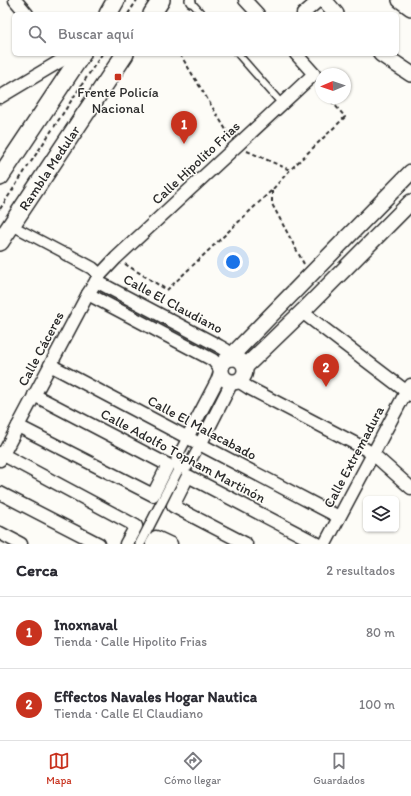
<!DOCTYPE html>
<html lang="es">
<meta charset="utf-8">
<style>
body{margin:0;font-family:Itim,sans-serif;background:#f7f7f7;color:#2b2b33}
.controls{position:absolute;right:12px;bottom:12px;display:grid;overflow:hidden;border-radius:6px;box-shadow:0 1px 3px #0004}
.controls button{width:36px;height:36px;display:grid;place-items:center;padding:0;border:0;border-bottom:1px solid #e1e1e2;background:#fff;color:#2b2b33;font:20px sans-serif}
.compass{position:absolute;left:315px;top:68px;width:36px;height:36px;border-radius:50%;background:#fff;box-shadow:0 1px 3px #0004;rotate:268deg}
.you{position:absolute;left:233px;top:262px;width:14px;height:14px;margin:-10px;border:3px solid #fff;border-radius:50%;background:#1a73e8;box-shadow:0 0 0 6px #1a73e833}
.badge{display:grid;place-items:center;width:26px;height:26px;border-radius:50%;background:#c8321e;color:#fff;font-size:13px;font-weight:700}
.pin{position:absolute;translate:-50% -33px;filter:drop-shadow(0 1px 2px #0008)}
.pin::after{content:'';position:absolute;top:21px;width:14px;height:12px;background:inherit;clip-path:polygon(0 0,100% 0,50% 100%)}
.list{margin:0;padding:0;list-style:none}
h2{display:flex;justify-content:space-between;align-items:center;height:52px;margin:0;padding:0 16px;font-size:17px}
h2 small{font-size:13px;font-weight:400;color:#7c7c81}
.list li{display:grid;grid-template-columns:26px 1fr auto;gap:12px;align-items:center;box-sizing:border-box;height:72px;padding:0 16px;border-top:1px solid #e1e1e2}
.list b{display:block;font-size:15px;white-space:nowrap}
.list p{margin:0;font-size:13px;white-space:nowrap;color:#7c7c81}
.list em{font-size:13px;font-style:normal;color:#7c7c81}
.icon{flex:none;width:22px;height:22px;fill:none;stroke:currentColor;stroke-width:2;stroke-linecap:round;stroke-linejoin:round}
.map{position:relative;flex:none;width:411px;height:544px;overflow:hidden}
.search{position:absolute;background:#fff;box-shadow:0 1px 3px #0004;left:12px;right:12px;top:12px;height:44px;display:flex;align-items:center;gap:10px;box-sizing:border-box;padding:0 14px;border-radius:6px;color:#7c7c81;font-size:15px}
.sheet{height:196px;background:#fff}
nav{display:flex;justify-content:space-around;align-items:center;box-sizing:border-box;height:56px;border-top:1px solid #e1e1e2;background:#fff;font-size:11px;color:#7c7c81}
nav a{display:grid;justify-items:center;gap:2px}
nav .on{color:#c8321e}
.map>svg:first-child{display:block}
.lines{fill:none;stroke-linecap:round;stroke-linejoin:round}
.service-casing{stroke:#2b2b2b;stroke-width:9}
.pedestrian-casing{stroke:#2b2b2b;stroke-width:12}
.minor-casing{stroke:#2b2b2b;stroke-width:15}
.tertiary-casing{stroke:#2b2b2b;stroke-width:18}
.secondary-casing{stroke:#2b2b2b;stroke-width:20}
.path{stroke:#2b2b2b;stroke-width:2;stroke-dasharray:4 3;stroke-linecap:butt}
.service{stroke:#fdfcf7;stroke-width:6}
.pedestrian{stroke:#fdfcf7;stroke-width:9}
.minor{stroke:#fdfcf7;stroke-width:12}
.tertiary{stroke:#fdfcf7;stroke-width:15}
.secondary{stroke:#fdfcf7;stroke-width:17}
.poi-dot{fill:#c8321e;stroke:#fdfcf7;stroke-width:1.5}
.labels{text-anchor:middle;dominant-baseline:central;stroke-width:3;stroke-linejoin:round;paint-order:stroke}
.poi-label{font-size:14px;fill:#2b2b2b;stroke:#fdfcf7}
.street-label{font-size:14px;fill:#2b2b2b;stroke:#fdfcf7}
</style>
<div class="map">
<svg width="411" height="544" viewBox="0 0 411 544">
<rect width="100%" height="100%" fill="#fdfcf7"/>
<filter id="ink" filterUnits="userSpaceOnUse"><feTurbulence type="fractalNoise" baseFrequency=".025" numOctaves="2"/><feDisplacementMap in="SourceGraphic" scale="8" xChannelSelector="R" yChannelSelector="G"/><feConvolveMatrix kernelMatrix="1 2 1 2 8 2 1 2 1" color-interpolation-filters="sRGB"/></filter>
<g filter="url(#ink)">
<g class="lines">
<defs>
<g id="service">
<polyline points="191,2 202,14"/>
<polyline points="238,54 282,104"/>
</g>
<g id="pedestrian">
<polyline points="190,0 191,2"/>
<polyline points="11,225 66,254"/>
<polyline points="178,470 188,466 200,445"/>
<polyline points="140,544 178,470 176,459 187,438"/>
</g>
<g id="minor">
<polyline points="15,0 27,14"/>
<polyline points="245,0 258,14"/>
<polyline points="303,14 319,0"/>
<polyline points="0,97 72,54"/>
<polyline points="66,254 92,268 100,275"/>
<polyline points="96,281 219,346 226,350 232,358"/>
<polyline points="88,294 213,360 221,370 217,381 187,438"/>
<polyline points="303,311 306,315 411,395"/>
<polyline points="50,365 211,450 339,517"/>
<polyline points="238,381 249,388 360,446 373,454 411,488"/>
<polyline points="18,426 153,495 168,465 34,395"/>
<polyline points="200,445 232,382"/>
<polyline points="0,453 136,526 126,544"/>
<polyline points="0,460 88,294 100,275 116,258 314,74 296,54"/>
<polyline points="0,493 99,544"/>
<polyline points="0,533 21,544"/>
<polyline points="152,544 156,537 171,544"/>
<polyline points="246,544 173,506 188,476 318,544"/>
<polyline points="325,544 406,392 411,385"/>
</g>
<g id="tertiary">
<polyline points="324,0 336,14"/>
<polyline points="400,0 411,8"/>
<polyline points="381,54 411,74"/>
<circle cx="233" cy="370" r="12"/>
<polyline points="232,358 236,351 411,172"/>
<polyline points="245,367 303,311 411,202"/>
</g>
<g id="secondary">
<polyline points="108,14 116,0"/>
<polyline points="152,14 161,0"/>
<polyline points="0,177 82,54"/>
<path id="s1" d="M0,242L125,54"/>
</g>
</defs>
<use href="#service" class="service-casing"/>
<use href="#pedestrian" class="pedestrian-casing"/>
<use href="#minor" class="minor-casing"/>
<use href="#tertiary" class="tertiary-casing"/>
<use href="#secondary" class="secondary-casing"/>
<g class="path">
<polyline points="128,14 137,0"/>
<polyline points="180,54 231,138"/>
<polyline points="247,151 290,170"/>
<polyline points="272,191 272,204 304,264"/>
<polyline points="0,209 102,54"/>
<polyline points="125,264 167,290 272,190 290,170 345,117 329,98"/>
</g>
<use href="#service" class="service"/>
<use href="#pedestrian" class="pedestrian"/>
<use href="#minor" class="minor"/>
<use href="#tertiary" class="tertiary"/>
<use href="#secondary" class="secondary"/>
</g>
</g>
<rect class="poi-dot" x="114" y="73" width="8" height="8" rx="2"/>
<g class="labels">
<g class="poi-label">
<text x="118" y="92">Frente Policía<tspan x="118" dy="16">Nacional</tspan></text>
</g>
<g class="street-label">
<text transform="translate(196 163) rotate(-43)">Calle Hipolito Frias</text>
<text stroke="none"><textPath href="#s1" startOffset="89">Rambla Medular</textPath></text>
<text transform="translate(173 304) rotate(28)">Calle El Claudiano</text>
<text transform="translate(41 349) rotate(-62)">Calle Cáceres</text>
<text transform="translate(202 428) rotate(28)">Calle El Malacabado</text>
<text transform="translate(183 456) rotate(28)">Calle Adolfo Topham Martinón</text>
<text transform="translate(354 457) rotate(-62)">Calle Extremadura</text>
</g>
</g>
</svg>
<div class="controls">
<button><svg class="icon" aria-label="layers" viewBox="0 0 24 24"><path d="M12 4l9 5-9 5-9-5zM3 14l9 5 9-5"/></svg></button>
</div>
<svg class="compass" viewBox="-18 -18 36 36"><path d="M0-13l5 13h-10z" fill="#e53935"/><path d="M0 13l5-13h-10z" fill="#7c7c81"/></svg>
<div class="you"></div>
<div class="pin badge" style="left:184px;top:144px">1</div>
<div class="pin badge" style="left:326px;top:387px">2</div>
<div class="search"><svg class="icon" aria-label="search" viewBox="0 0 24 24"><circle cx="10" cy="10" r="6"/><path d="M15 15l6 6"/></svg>Buscar aquí</div>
</div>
<section class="sheet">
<h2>Cerca<small>2 resultados</small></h2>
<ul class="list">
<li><span class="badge">1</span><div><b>Inoxnaval</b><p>Tienda · Calle Hipolito Frias</p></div><em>80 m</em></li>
<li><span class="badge">2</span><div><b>Effectos Navales Hogar Nautica</b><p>Tienda · Calle El Claudiano</p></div><em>100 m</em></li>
</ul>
</section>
<nav>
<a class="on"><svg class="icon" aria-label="map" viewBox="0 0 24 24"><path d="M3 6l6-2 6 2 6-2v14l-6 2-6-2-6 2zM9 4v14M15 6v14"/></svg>Mapa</a>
<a><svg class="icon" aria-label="directions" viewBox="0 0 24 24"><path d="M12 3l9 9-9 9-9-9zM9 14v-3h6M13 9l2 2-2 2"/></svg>Cómo llegar</a>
<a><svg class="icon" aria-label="saved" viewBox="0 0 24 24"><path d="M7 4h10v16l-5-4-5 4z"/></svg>Guardados</a>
</nav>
